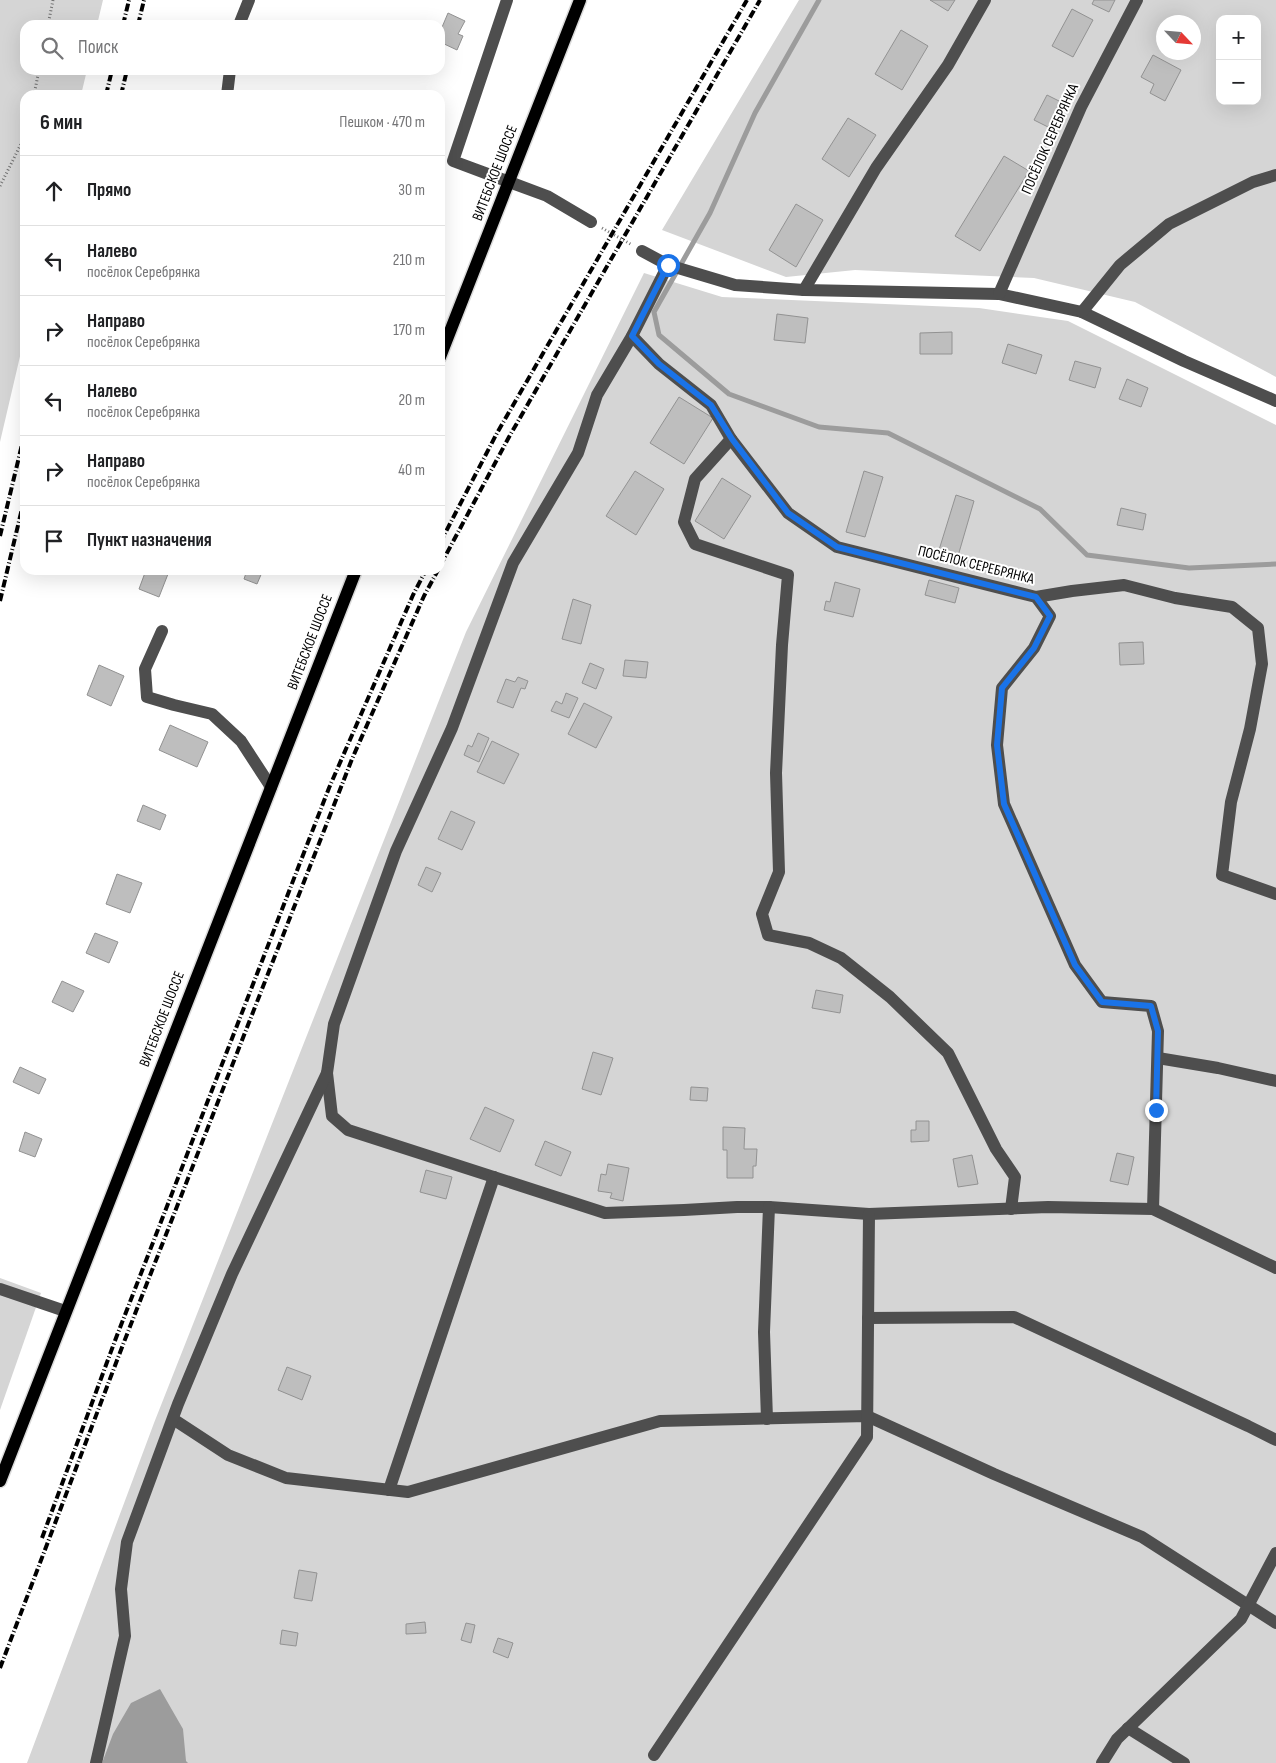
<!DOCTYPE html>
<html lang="ru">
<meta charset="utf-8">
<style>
body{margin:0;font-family:"Sofia Sans Condensed",sans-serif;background:#f2f2f2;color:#202124}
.controls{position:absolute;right:15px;top:15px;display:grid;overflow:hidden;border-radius:10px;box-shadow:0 5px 20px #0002}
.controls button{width:45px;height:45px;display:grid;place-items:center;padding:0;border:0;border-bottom:1px solid #e0e0e0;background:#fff;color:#202124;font:25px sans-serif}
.compass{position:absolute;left:1156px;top:15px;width:45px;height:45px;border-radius:50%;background:#fff;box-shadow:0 5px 20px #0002;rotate:116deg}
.stop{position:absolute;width:15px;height:15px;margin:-11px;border:4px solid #1a73e8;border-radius:50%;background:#fff}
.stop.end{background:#1a73e8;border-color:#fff;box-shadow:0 1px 5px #0008}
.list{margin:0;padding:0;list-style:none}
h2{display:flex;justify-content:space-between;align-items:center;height:65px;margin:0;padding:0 20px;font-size:21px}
h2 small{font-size:16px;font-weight:400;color:#757577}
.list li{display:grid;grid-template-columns:32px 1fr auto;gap:15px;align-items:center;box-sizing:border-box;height:70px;padding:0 20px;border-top:1px solid #e0e0e0}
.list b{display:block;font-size:19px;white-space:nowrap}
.list p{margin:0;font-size:16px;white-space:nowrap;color:#757577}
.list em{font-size:16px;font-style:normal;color:#757577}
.icon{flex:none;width:28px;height:28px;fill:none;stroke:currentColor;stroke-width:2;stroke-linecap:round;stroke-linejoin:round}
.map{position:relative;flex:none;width:1276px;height:1763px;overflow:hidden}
.search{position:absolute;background:#fff;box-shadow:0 5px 20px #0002;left:20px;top:20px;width:425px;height:55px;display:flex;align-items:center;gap:12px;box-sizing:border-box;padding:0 18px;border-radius:15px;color:#757577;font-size:19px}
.panel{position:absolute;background:#fff;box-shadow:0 5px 20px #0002;left:20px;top:90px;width:425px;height:485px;border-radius:15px}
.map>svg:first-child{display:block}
.green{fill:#d5d5d5;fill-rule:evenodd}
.water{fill:#9c9c9c}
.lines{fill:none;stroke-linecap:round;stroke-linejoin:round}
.stream{stroke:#9c9c9c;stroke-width:5}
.building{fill:#bebebe;stroke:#929292}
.major-casing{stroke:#dbdbdb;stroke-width:15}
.path{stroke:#707070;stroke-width:3;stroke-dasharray:1 2.5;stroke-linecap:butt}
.minor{stroke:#4e4e4e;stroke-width:12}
.major{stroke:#000;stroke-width:12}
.rail{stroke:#000;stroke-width:4;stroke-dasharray:8 2.5 1 2.5;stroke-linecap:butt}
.route{stroke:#1a73e8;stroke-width:6}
.labels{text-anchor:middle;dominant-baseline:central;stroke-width:4;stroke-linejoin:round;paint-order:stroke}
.street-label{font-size:15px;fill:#000;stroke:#fff}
</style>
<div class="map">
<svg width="1276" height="1763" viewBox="0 0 1276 1763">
<rect width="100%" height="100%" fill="#fff"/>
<g class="green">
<polygon points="0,0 103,0 97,25 25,25 25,70 87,70 81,95 25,95 25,335 0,442"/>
<path d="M799,0H1276V377L1135,302L1034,278L855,270L786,277L662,230ZM1220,19H1257V101H1220ZM1164,22H1194V52H1164Z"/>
<polygon points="644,273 722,297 979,308 1068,321 1276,425 1276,1763 27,1763 154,1423 466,632"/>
<polygon points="0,1278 41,1293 0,1410"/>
</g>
<polygon class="water" points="160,1689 183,1729 186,1761 188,1763 102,1763 113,1734 131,1703"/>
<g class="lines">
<polyline class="stream" points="819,0 755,113 710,213 654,312 659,335 729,394 819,427 888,433 1040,509 1087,555 1189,568 1276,564"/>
</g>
<g class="building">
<polygon points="930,0 955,0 948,11"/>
<polygon points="1094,0 1115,0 1109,12 1092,4"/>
<polygon points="1072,9 1093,20 1073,57 1052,46"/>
<polygon points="448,13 465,21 458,34 463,36 457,50 440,42 440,32"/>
<polygon points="901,30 928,46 902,90 875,74"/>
<polygon points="1153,55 1181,70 1165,101 1150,93 1154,84 1141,77"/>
<polygon points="1047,95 1067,105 1054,130 1034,120"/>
<polygon points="848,118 876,135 849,177 822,159"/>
<polygon points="1004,156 1029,171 980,251 955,236"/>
<polygon points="796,204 823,220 796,267 769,250"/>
<polygon points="777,314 808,318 805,343 774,340"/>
<polygon points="952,332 952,354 920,354 920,333"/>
<polygon points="1008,344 1042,355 1036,374 1002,363"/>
<polygon points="1075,361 1101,368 1095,388 1069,380"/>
<polygon points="1127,379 1148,388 1141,407 1119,399"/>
<polygon points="679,397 713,418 684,464 650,443"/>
<polygon points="635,471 664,489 636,535 606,516"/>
<polygon points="864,471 883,477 865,537 846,532"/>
<polygon points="722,478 751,496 724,539 695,521"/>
<polygon points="956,495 974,501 958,556 939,550"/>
<polygon points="1121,508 1146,514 1143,530 1117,525"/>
<polygon points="146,570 158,570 168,574 159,597 139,589"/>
<polygon points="247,570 263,570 257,584 244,579"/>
<polygon points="929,580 959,588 955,603 925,595"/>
<polygon points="835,582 860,589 853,617 824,610 826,601 830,602"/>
<polygon points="573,599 591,605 581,644 562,639"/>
<polygon points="1143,642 1144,664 1120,665 1119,643"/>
<polygon points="625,660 648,662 646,678 623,676"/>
<polygon points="590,663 604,669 596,689 582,683"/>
<polygon points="99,665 124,676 111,706 87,695"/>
<polygon points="518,677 528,681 525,689 521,688 513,708 497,702 506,679 515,682"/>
<polygon points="566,693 578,698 569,718 551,711 556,701 562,704"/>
<polygon points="584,703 612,717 596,748 568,734"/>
<polygon points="170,725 208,742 197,767 159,750"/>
<polygon points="478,733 489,738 479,762 464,755 468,745 472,747"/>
<polygon points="492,741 519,754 504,784 477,772"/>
<polygon points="143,805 166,815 160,830 137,821"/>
<polygon points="451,811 475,822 462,850 438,839"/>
<polygon points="426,867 441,873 432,892 418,885"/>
<polygon points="117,874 142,883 130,913 106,904"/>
<polygon points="95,933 118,942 109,963 86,953"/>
<polygon points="62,981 84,991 73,1012 52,1002"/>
<polygon points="816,990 843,995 840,1013 812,1008"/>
<polygon points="593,1052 613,1058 601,1095 582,1089"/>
<polygon points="20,1067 46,1079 39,1094 13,1082"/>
<polygon points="691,1087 708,1088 707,1101 690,1100"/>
<polygon points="485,1107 514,1120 500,1152 470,1139"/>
<polygon points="916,1121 929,1121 929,1141 911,1142 911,1130 916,1130"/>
<polygon points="723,1127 745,1128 744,1149 757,1149 756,1166 753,1166 753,1178 727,1178 727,1150 723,1150"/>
<polygon points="25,1132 42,1139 35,1157 19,1151"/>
<polygon points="545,1141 571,1152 561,1176 535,1165"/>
<polygon points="1117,1153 1134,1157 1128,1185 1110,1181"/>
<polygon points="972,1155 978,1184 958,1187 953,1159"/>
<polygon points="608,1164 629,1168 623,1201 610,1198 612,1193 598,1191 601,1174 606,1175"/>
<polygon points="426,1170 452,1177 446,1199 420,1192"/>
<polygon points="287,1367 311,1376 302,1400 278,1390"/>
<polygon points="299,1570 317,1573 312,1601 294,1598"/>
<polygon points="425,1622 426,1633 406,1634 406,1624"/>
<polygon points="466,1623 475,1625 471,1643 461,1640"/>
<polygon points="282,1630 298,1633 296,1646 280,1644"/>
<polygon points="498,1638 513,1643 508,1658 493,1652"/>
</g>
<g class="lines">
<defs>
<g id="major">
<polyline points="440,357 580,0"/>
<polyline points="0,1481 356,570"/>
</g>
</defs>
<use href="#major" class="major-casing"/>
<g class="path">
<polyline points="48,25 53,0"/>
<polyline points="34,95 39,70"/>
<polyline points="0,186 25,136"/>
<polyline points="602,228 632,245"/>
</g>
<g class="minor">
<polyline points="507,0 453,161 547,196 591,222"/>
<polyline points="239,25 249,0"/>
<polyline points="227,95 230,70"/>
<polyline points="642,251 668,265 735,285 804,290 999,294 1082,312 1184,361 1276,401"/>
<polyline points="668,265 632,336 597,395 578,453 513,563 452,728 396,851 334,1024 327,1073 332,1116 348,1130 605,1213 684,1210 737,1207 769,1207 869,1214 1048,1207 1153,1209 1276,1268"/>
<polyline points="804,290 876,168 948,65 985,0"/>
<polyline points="999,294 1081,107 1137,0"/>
<polyline points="1082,312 1120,265 1169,224 1253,182 1276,175"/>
<polyline points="632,336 659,364 711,405 731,439 788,513 837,547 1036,597 1050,616 1034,648 1002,688 997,745 1004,804 1075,965 1102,1002 1151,1006 1158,1031 1153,1209"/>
<polyline points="731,439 695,479 684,522 695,544 788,575 782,645 776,773 779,872 762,914 768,935 809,943 841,958 890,997 948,1053 996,1149 1015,1177 1011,1209"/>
<polyline points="1036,597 1072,591 1124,585 1175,598 1232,607 1258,628 1262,664 1250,729 1231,802 1222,875 1276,894"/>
<polyline points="162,631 145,669 147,697 174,705 212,714 241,741 271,787"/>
<polyline points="1158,1058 1218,1068 1276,1081"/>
<polyline points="0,1289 65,1311"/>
<polyline points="868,1318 1014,1317 1248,1426 1276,1440"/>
<polyline points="173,1419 228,1455 286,1478 408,1492 660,1421 867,1416 994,1474 1142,1537 1276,1623"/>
<polyline points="767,1419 764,1332 769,1207"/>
<polyline points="389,1490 494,1177"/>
<polyline points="1128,1728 1184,1763"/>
<polyline points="654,1755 867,1437 869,1214"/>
<polyline points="96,1763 125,1636 121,1589 127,1542 178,1404 232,1274 327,1073"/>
<polyline points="1102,1763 1117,1739 1241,1619 1276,1553"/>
</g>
<use href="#major" class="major"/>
<g class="rail">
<polyline points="123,25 129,0"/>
<polyline points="138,25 144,0"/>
<polyline points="106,95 112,70"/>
<polyline points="121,95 127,70"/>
<polyline points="0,536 25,432"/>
<polyline points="440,543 497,433 747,0"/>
<polyline points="440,566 509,437 760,0"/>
<polyline points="0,601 25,496"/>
<polyline points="42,1538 116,1338 329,788 413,595 426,570"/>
<polyline points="0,1668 124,1342 352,759 424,596 438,570"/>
</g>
</g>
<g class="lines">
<polyline class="route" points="668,265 632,336 659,364 711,405 732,439 788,513 837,547 1036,597 1050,616 1034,648 1002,688 997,745 1004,804 1075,965 1102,1002 1151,1006 1158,1031 1156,1110"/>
</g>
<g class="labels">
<g class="street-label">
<text transform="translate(1050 139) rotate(-66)">ПОСЁЛОК СЕРЕБРЯНКА</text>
<text transform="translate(495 173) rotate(-69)">ВИТЕБСКОЕ ШОССЕ</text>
<text transform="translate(976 565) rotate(14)">ПОСЁЛОК СЕРЕБРЯНКА</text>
<text transform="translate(310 642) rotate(-69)">ВИТЕБСКОЕ ШОССЕ</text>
<text transform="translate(162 1019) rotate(-69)">ВИТЕБСКОЕ ШОССЕ</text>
</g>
</g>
</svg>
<div class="controls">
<button>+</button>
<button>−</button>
</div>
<svg class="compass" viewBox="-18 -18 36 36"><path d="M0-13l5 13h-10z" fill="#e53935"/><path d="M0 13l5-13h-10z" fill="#757577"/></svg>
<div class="stop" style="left:668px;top:265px"></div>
<div class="stop end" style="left:1156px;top:1110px"></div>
<div class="search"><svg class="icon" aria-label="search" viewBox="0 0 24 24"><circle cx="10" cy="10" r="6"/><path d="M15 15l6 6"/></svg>Поиск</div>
<section class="panel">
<h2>6 мин<small>Пешком · 470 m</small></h2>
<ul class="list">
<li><svg class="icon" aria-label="ahead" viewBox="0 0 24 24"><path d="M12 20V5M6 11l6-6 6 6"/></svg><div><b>Прямо</b></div><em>30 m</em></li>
<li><svg class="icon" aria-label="left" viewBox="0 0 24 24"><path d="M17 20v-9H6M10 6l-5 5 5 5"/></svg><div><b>Налево</b><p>посёлок Серебрянка</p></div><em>210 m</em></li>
<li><svg class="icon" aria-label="right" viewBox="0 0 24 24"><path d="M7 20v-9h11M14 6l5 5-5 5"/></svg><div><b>Направо</b><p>посёлок Серебрянка</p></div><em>170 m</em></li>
<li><svg class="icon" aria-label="left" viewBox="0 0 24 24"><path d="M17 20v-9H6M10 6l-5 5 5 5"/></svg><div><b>Налево</b><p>посёлок Серебрянка</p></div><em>20 m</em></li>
<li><svg class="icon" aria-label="right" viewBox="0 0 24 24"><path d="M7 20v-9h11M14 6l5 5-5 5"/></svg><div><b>Направо</b><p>посёлок Серебрянка</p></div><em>40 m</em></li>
<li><svg class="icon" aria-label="arrive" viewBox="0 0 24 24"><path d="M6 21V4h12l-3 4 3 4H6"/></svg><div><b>Пункт назначения</b></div></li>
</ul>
</section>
</div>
